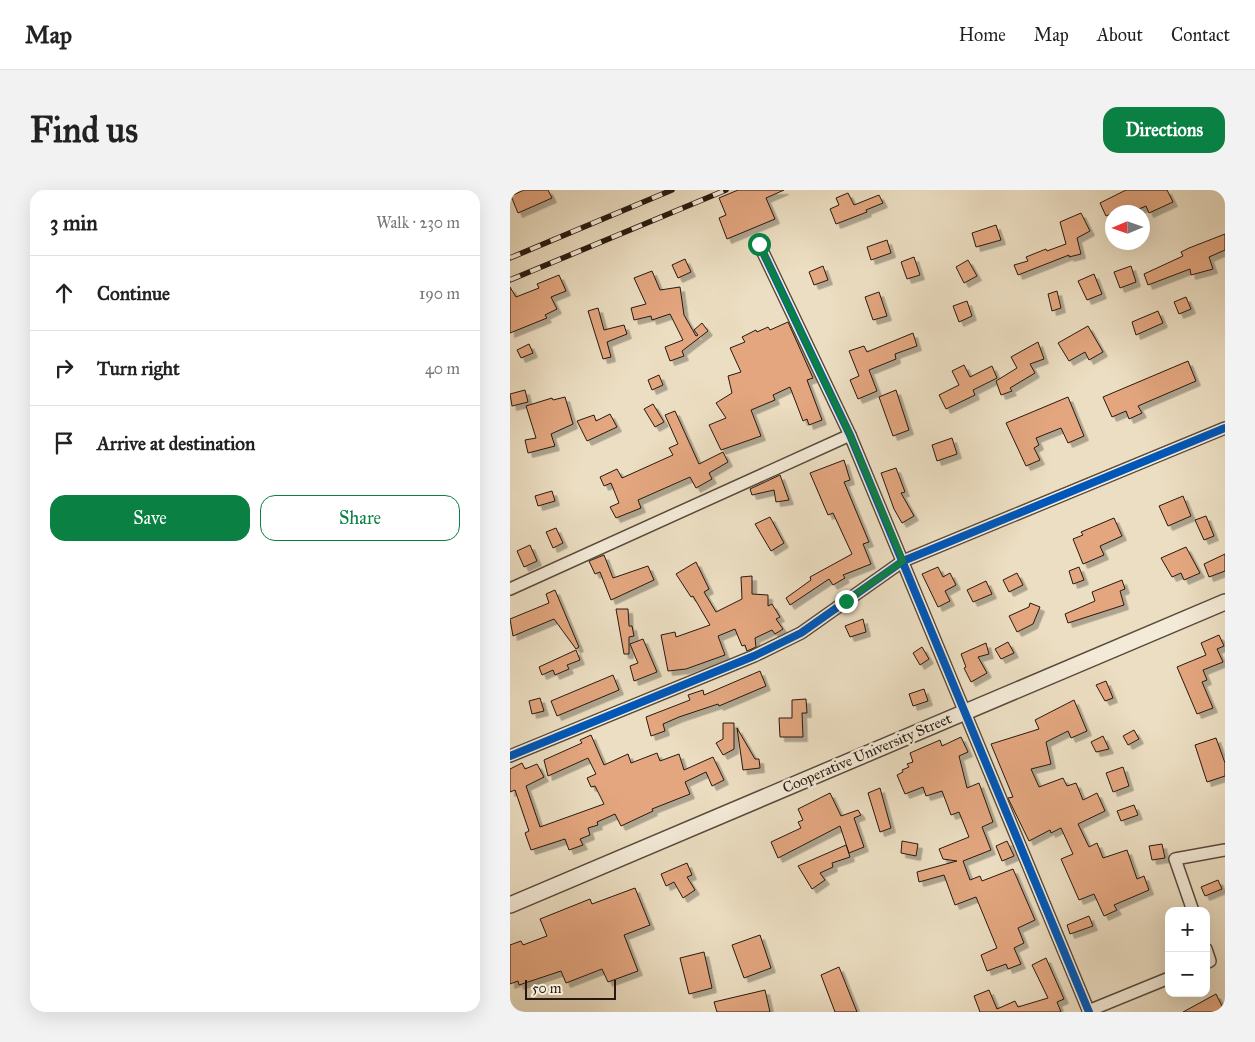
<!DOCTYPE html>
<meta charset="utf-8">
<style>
body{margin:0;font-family:"IM FELL Great Primer",serif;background:#f2f2f2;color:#222}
.controls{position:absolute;right:15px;bottom:15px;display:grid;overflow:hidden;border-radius:10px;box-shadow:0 5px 20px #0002}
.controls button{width:45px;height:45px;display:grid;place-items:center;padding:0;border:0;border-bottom:1px solid #e0e0e0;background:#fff;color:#222;font:25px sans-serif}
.compass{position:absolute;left:595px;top:15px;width:45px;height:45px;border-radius:50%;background:#fff;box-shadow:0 5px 20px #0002;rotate:268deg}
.scale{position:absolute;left:15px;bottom:12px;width:91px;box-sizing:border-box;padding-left:5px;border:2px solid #281910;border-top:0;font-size:14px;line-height:18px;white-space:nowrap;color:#281910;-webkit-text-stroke:4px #f3ead7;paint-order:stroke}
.stop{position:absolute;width:15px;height:15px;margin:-11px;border:4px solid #0b8043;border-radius:50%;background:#fff}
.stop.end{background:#0b8043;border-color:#fff;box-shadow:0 1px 5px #0008}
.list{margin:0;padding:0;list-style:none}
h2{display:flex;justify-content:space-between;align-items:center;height:65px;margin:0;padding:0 20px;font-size:21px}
h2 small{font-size:16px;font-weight:400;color:#767676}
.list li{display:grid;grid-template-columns:32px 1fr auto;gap:15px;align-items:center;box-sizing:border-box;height:75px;padding:0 20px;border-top:1px solid #e0e0e0}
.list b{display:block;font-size:19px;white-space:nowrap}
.list em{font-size:16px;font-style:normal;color:#767676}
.actions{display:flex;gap:10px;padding:15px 20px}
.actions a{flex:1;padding:11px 0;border:1px solid #0b8043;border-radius:15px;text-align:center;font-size:18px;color:#0b8043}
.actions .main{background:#0b8043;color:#fff}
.icon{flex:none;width:28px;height:28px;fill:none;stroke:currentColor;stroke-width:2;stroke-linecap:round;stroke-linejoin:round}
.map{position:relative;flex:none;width:715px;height:822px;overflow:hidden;border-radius:15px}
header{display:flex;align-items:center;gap:30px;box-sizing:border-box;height:70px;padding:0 25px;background:#fff;border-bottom:1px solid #e0e0e0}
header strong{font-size:24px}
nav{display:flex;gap:28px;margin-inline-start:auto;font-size:18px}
.intro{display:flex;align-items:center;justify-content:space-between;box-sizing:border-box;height:120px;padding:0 30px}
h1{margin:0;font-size:35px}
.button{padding:12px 22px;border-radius:15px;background:#0b8043;color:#fff;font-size:18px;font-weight:700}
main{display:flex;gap:30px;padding:0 30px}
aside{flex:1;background:#fff;border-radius:15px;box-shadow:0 5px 20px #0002}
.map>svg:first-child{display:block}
.building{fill:#e3a67f;stroke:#281910;filter:url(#shadow)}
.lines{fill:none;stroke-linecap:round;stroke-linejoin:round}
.minor-casing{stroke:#594a3c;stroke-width:14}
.tertiary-casing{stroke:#594a3c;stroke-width:18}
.minor{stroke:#f3ead7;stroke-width:11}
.tertiary{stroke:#f3ead7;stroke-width:15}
.rail-casing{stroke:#281910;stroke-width:5.5}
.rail{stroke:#f3ead7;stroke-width:4;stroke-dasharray:11;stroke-linecap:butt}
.cycleway-casing{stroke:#f3ead7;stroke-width:11}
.cycleway{stroke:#0057b8;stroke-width:8}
.route{stroke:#0b8043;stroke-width:6}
.labels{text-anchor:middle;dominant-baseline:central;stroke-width:5;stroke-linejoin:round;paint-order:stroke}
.street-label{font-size:15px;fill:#281910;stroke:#f3ead7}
</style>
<header>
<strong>Map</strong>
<nav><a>Home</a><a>Map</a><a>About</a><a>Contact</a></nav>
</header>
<div class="intro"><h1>Find us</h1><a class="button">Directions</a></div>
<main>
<aside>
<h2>3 min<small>Walk · 230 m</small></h2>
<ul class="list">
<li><svg class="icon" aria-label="ahead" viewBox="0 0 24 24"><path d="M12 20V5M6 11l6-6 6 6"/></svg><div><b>Continue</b></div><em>190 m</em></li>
<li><svg class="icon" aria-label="right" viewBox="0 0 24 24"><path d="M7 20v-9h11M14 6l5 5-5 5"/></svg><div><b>Turn right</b></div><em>40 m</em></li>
<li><svg class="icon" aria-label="arrive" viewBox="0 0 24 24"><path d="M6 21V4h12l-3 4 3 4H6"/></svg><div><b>Arrive at destination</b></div></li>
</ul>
<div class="actions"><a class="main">Save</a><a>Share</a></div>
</aside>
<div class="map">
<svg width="715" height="822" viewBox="0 0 715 822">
<defs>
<filter id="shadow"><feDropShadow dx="4.5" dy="4.5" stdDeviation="0" flood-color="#0004"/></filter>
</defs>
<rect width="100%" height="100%" fill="#ecdec2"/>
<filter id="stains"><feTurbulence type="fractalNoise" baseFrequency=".004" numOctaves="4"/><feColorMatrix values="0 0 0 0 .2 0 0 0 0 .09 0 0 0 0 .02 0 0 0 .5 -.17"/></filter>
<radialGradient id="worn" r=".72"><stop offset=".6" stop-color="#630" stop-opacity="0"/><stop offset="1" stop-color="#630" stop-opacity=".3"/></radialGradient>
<g class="building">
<polygon points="14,0 38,0 42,8 8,23 1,6"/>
<polygon points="228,0 274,0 256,8 265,29 217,49 209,28 216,25 209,8"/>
<polygon points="616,0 657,0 663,12 639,23 636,16 622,22 619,16 596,26 590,13"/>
<polygon points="338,3 344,15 369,5 373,13 356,20 357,22 326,34 320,19 329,15 326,8"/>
<polygon points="571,23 580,41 567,48 571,64 559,67 559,65 508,85 504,75 518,71 516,67 536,59 537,61 556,54 550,32"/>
<polygon points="486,35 491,50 466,57 462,43"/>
<polygon points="715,44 715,60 699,67 703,79 681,85 680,79 638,95 634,84 673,66 671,62 679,58"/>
<polygon points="377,50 381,63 361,70 357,57"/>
<polygon points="404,67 410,85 397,89 391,72"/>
<polygon points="175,69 181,82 168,88 162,75"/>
<polygon points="458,70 467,86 454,93 446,77"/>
<polygon points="313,76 318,90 304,95 299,82"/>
<polygon points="621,76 626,92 610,98 604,82"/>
<polygon points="142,81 150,100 170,97 174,125 186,146 188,145 184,140 192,133 198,141 172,161 174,166 160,171 155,157 173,150 160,124 142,130 141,126 124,130 121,118 136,114 124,88"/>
<polygon points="584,84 592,104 577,110 568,91"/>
<polygon points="49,85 56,101 41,107 47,119 35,125 37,128 0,143 0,97 6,107 29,98 27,94"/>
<polygon points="547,101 551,118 542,121 538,104"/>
<polygon points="369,102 377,126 363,130 355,107"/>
<polygon points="676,107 681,119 669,124 664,112"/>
<polygon points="457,111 462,126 449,132 443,116"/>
<polygon points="88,118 94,140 114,135 117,144 97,152 101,167 93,169 78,121"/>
<polygon points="648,121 653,133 626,145 622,132"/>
<polygon points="278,132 303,188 297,190 312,230 299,235 297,229 293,231 280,197 263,205 265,210 241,220 251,246 211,260 199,235 216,228 206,213 222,203 218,186 231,182 220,158 235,152 232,147 246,140 247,142 258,137 260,140"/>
<polygon points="578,136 593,162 579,170 575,162 559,171 548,153"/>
<polygon points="403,143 407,156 385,164 386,169 359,180 367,201 348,209 340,190 349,186 339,161 354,156 357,162"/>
<polygon points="528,152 534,169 520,174 525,183 500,198 502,201 491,205 486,191 507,178 501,167"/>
<polygon points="19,154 23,163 11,168 7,160"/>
<polygon points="678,171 686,191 628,216 632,223 619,229 616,221 602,227 593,207"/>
<polygon points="454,175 460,187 482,176 487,188 463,200 465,205 436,219 429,205 449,195 442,181"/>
<polygon points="149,185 153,195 142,200 138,190"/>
<polygon points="15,200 18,212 2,216 0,204"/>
<polygon points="386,200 399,240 383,246 369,207"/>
<polygon points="55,207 63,234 41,244 45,256 18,263 15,250 26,248 16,216 42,208 43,210"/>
<polygon points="558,207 574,246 558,253 551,238 526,248 529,255 524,258 530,270 516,276 496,233"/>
<polygon points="143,214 154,232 145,237 134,219"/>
<polygon points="165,221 189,274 213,262 218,272 199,283 202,289 186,298 180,287 128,310 131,318 106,328 100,317 109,313 101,293 94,296 90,287 107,279 112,288 163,265 159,258 168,254 155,225"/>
<polygon points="100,224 107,237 77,251 67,231 84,225 86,231"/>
<polygon points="442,248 447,264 427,271 422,255"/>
<polygon points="334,270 340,290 334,292 359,352 353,354 361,374 333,385 335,388 323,395 319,389 280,415 276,408 301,390 300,387 342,364 323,323 318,325 300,283"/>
<polygon points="386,278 395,302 391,303 404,326 392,333 384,319 371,283"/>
<polygon points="270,285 279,310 266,312 264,300 242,305 240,299"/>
<polygon points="42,301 45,311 28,316 25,306"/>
<polygon points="673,306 681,326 658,336 649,316"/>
<polygon points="696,326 704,346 694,350 685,330"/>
<polygon points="260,327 274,353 261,361 245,334"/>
<polygon points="604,328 612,346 590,356 594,365 573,374 563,349 573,345 571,342"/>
<polygon points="46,338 53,353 43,358 36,342"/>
<polygon points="20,355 27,371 14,377 7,361"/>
<polygon points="676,357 690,383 674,390 671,383 662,387 651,368"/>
<polygon points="715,364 715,381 699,387 694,374"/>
<polygon points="94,365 103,388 138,376 144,390 101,410 90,382 85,384 79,371"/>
<polygon points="186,372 199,399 194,402 206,422 232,409 231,387 242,386 242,404 258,405 258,416 262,414 270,427 266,429 273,439 265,444 262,440 245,448 246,457 237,461 235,455 232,456 225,439 208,446 215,465 176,479 158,481 151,445 165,442 166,447 200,435 183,406 181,407 166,384"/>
<polygon points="428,377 433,387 440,383 446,395 435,401 440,411 428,417 412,384"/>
<polygon points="569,377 574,390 563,394 559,381"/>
<polygon points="507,383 513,395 499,402 493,390"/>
<polygon points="612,390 615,399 610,401 614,415 558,433 555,424 585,411 582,402"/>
<polygon points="476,391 482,404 463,412 457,400"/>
<polygon points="45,400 69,457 66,459 44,429 3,446 0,429 39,413 36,404"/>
<polygon points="520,413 530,417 523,434 507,442 499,426 519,417"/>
<polygon points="106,419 118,419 119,436 122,436 124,446 119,447 119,464 114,464"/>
<polygon points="353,429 356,442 340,447 335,436"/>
<polygon points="709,445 714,456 707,459 713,472 693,480 697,490 692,492 703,518 687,524 667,477 696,465 691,453"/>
<polygon points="133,449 147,482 124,491 120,476 128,473 120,454"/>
<polygon points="498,452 504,463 491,469 485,459"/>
<polygon points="476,453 479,464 468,467 477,483 461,492 454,478 456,477 451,464"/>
<polygon points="412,457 419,469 410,475 403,463"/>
<polygon points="66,460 70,470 57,475 59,479 45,485 43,480 32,485 29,477"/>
<polygon points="250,481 256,496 209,516 208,514 169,527 153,534 155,541 141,546 136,527 180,510 178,505 193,500 194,505"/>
<polygon points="103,485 109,500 47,526 41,511"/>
<polygon points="596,491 603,508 595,511 586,495"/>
<polygon points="414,499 418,511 403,516 399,504"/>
<polygon points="30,508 34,521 22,524 19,511"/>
<polygon points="296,509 297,523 292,523 293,547 270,547 269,528 282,528 282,510"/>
<polygon points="564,510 577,541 561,548 558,541 536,552 541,574 521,579 529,597 553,588 557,596 566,593 573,610 587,603 595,621 568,634 579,657 587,653 593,668 617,660 627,689 634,686 639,700 604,715 607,720 594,726 584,704 569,710 551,669 563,664 551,638 541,643 540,640 519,651 498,608 503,607 481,554 529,539 525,530"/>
<polygon points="213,533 224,533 224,559 213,565 206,553 213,549"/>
<polygon points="227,538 245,569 249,569 250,578 233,580"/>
<polygon points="624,540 629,549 618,555 613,546"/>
<polygon points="81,545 94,575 118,564 121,573 147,563 150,571 169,564 174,580 203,567 214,590 202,596 196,582 175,592 180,604 142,619 143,621 111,636 105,624 87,632 88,635 78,638 80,645 70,649 73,655 59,660 55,649 21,660 15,643 19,641 5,600 0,602 0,579 12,573 15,579 27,574 34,587 16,596 30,637 94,614 85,596 81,597 77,588 86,584 78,568 38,586 34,570 72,553 70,550"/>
<polygon points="593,546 599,559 586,562 581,552"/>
<polygon points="451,547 458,562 449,566 457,598 469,593 483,632 472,637 481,660 453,671 460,690 470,686 472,691 503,679 525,730 508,738 514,753 504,758 511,774 498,779 496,774 477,781 471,765 487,758 466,707 445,715 434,685 409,692 407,682 447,671 433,669 429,659 459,647 449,622 441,625 432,601 416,606 413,597 395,604 387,585 393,582 392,580 399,577 397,574 403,572 400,563 430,550 432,556"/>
<polygon points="706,548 715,573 715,586 697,592 685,555"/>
<polygon points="613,577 619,596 603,602 596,583"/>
<polygon points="370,598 381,638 370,642 358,603"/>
<polygon points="320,603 331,626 348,620 351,625 344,628 354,657 339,663 330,636 268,668 261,652 291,638 288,632 293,630 288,619"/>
<polygon points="624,615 628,625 611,631 607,621"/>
<polygon points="392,651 408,654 406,666 391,663"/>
<polygon points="497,651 504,666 492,671 486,656"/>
<polygon points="652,654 655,668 642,670 639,656"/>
<polygon points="336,655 340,667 322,673 323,677 310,683 315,690 302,699 288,676"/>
<polygon points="177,673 182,685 177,687 185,700 173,708 164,692 156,696 151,684"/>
<polygon points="708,690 712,699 695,706 691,697"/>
<polygon points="125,698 140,735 114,745 128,781 98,792 92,779 56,793 51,781 9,795 8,791 0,794 0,755 11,751 13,755 37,746 30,729 80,709 82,714"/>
<polygon points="579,726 583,736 560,744 557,735"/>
<polygon points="250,745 261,778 234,788 222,755"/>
<polygon points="194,762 202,798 179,804 170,768"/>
<polygon points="536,768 554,809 547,812 551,822 470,822 464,806 479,800 487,819 505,811 508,817 538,808 522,775"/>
<polygon points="329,777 347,822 325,822 311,785"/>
<polygon points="255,800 260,822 207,822 204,812"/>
<polygon points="706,804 715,822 673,822"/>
</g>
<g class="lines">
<defs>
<g id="minor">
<polyline points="249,54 340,245 579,822"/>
<polyline points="0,399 340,245"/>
<polyline points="0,566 244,466 291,443 393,371 715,238"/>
<polyline points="683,721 665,669 715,660"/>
<polyline points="696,759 700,771 696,773"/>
<polyline points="578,821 659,788"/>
</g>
<polyline id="tertiary" points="0,715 715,412"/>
</defs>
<use href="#minor" class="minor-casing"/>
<use href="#tertiary" class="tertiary-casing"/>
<use href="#minor" class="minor"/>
<use href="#tertiary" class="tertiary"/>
<defs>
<g id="rail">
<polyline points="0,68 162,0"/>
<polyline points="0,90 216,0"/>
</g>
</defs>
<use href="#rail" class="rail-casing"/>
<use href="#rail" class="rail"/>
<defs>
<g id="cycleway">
<polyline points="249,54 340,245 579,822"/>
<polyline points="0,566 244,466 291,443 393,371 715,238"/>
</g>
</defs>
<use href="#cycleway" class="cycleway-casing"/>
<use href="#cycleway" class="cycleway"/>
</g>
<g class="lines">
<polyline class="route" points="249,54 340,245 393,371 336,411"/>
</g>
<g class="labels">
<g class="street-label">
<text transform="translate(357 563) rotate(-23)">Cooperative University Street</text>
</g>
</g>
<rect width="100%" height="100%" filter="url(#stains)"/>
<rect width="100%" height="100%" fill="url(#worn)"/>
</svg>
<div class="controls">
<button>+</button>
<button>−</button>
</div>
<svg class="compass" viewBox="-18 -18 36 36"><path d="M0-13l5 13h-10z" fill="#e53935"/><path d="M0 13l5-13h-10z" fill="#767676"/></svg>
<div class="scale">50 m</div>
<div class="stop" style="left:249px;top:54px"></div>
<div class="stop end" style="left:336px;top:411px"></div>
</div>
</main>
